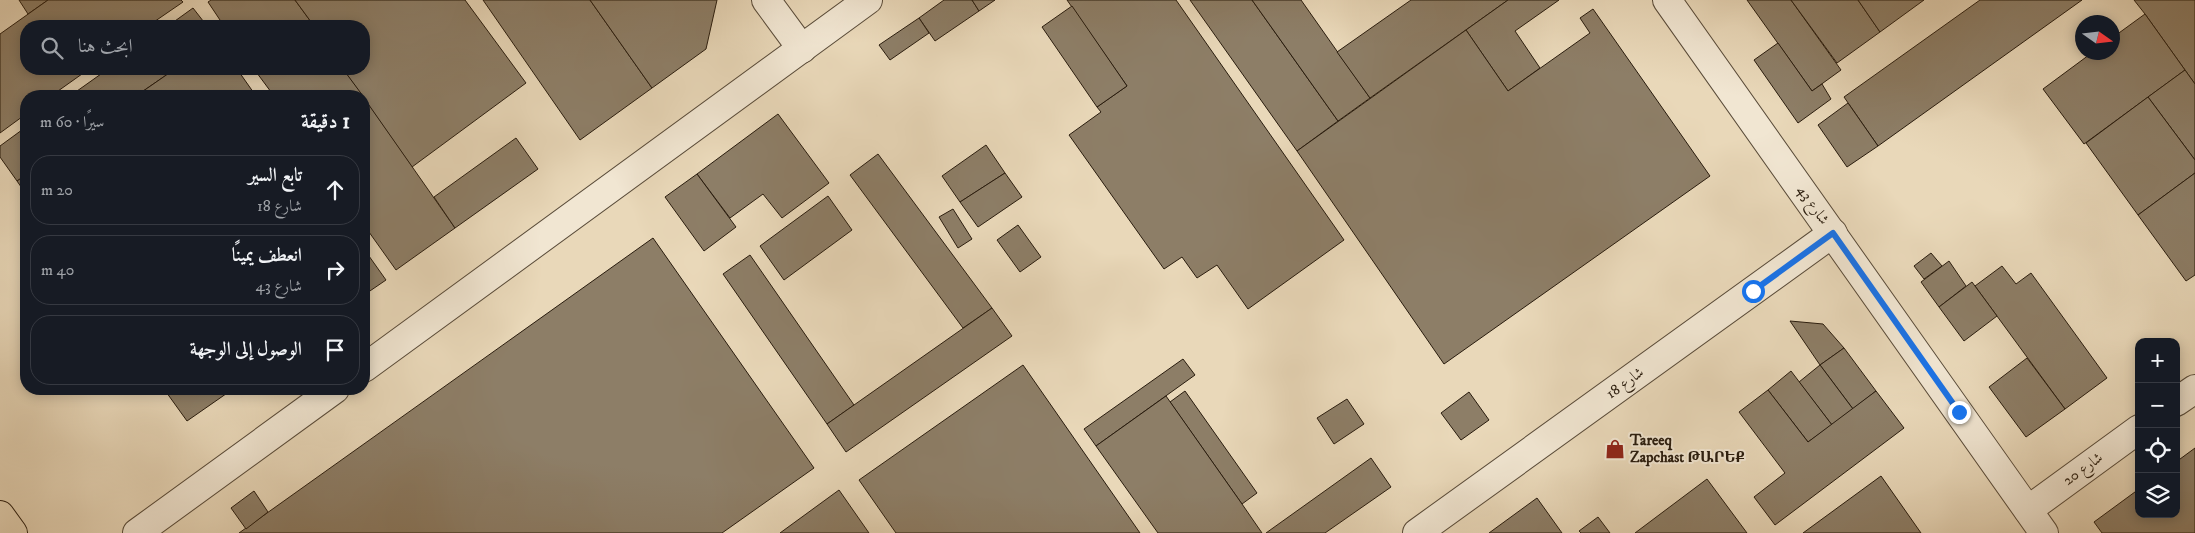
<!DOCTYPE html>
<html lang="ar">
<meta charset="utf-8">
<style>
body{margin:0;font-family:"IM FELL DW Pica",Amiri,"Noto Serif Armenian",serif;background:#242831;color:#f1f3f6;direction:rtl}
.controls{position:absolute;right:15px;bottom:15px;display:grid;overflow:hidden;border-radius:10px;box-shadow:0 2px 12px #0003}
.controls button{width:45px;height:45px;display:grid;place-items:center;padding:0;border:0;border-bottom:1px solid #363941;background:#171b24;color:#f1f3f6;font:25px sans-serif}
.compass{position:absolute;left:2075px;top:15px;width:45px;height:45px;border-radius:50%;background:#171b24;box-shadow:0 2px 12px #0003;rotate:104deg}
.stop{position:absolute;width:15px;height:15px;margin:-11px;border:4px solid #1a73e8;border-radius:50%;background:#fff}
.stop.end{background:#1a73e8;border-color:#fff;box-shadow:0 1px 5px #0008}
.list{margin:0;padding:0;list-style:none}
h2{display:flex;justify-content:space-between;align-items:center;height:65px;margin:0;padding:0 20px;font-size:21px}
h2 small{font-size:16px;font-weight:400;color:#9ea1a6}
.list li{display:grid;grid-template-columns:32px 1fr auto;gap:15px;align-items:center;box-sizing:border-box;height:70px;margin:0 10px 10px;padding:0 10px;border:1px solid #363941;border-radius:20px}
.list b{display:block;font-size:19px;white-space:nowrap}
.list p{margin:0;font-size:16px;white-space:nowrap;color:#9ea1a6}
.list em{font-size:16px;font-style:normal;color:#9ea1a6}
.icon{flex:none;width:28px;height:28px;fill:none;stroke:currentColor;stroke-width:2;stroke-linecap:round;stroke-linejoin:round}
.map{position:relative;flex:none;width:2195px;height:533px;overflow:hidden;direction:ltr}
.search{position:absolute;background:#171b24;box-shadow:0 2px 12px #0003;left:20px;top:20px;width:350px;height:55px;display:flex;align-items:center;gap:12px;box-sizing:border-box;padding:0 18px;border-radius:20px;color:#9ea1a6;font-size:19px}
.panel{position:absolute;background:#171b24;box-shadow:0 2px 12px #0003;left:20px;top:90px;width:350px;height:305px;border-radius:20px;direction:rtl}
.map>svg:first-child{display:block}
.building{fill:#8d7e67;stroke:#291c0e}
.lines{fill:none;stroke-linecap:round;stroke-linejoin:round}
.minor-casing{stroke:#594b39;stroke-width:30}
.major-casing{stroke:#291c0e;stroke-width:30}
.minor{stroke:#f1e6d2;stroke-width:28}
.major{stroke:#e9d8b9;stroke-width:28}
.route{stroke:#1a73e8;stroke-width:6}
.labels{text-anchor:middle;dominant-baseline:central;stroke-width:4;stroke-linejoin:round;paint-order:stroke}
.street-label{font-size:15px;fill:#291c0e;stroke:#f1e6d2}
.poi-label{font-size:15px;font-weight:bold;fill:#291c0e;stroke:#f1e6d2;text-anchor:start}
</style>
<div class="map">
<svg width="2195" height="533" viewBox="0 0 2195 533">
<rect width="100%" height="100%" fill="#e9d8b9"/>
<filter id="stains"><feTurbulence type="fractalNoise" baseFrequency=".004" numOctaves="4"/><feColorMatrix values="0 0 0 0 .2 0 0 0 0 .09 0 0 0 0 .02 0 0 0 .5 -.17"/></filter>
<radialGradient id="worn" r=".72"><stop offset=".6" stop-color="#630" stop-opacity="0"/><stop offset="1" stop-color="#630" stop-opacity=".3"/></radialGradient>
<g class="building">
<polygon points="19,0 48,0 28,14"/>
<polygon points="48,0 181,0 183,2 148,26 26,26 26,69 89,69 51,96 26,96 26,114 0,133 0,34"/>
<polygon points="211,0 295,0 314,26 224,26 208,2"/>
<polygon points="295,0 465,0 526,83 412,167 343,69 364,69 364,26 314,26"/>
<polygon points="483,0 590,0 652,88 580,140"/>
<polygon points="590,0 717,0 706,49 652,88"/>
<polygon points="944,0 972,0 979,11 935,41 919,18"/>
<polygon points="972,0 995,0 979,11"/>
<polygon points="1067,0 1176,0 1344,240 1248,309 1217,265 1197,278 1182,257 1164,269 1069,135 1101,112 1097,107 1127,86"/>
<polygon points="1190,0 1252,0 1338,121 1297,151"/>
<polygon points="1252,0 1301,0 1370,98 1338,121"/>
<polygon points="1411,0 1508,0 1370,98 1337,52"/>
<polygon points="1508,0 1559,0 1515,31 1540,68 1508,91 1466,30"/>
<polygon points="1747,0 1791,0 1841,70 1812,91"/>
<polygon points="1791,0 1858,0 1880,32 1837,63"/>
<polygon points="1858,0 1924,0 1880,32"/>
<polygon points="1980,0 2082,0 1878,146 1844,97"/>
<polygon points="2134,0 2195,0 2195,84 2145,14"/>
<polygon points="1072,6 1127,86 1097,107 1042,27"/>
<polygon points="193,8 207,26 168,26"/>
<polygon points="1593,9 1710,176 1444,364 1297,151 1466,30 1508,91 1590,33 1580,18"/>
<polygon points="2145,14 2185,70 2084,144 2043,89 2093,52 2112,52 2112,38"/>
<polygon points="919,18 929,33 890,60 879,45"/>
<polygon points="1778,43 1812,91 1822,84 1831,99 1798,123 1754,60"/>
<polygon points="108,69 175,69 136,96 70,96"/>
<polygon points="175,69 237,69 256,96 136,96"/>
<polygon points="254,69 343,69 363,96 274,96"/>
<polygon points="2185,70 2195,84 2195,160 2148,97"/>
<polygon points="2148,97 2195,160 2195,173 2138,215 2086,143"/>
<polygon points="364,98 455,228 396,270 364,225"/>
<polygon points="1848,103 1878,146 1847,167 1818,125"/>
<polygon points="778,114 829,183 782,218 763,194 730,218 697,174"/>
<polygon points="26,127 26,175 17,181 0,157 0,146"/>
<polygon points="516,138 538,169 455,228 434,197"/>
<polygon points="986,145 1005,173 960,202 942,176"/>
<polygon points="878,154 992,308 963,328 850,175"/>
<polygon points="1005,173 1022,197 978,227 960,202"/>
<polygon points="2195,173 2195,275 2186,281 2138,215"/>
<polygon points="697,174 736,227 704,251 665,197"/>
<polygon points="26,175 26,194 17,181"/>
<polygon points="828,196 852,230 784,280 760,246"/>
<polygon points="953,209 972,239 958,248 939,217"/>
<polygon points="1018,225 1041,257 1020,272 997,240"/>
<polygon points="653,238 814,468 722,533 239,533"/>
<polygon points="364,249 386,280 364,295"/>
<polygon points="1931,253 1942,266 1924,279 1914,266"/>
<polygon points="750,255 854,405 827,424 723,274"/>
<polygon points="1949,261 1966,286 1939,307 1921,282"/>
<polygon points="2002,266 2016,284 2031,273 2107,378 2065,409 1975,286"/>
<polygon points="1972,282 1997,316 1964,341 1939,307"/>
<polygon points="992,308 1012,336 846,452 827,424"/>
<polygon points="1790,321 1823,324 1844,348 1820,365"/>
<polygon points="1844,348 1876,391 1853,409 1820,365"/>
<polygon points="2027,358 2065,409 2026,437 1989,387"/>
<polygon points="1183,359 1195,375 1096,446 1084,429"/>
<polygon points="1023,365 1140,533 896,533 859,480"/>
<polygon points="1820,365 1853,409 1832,425 1799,382"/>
<polygon points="1791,371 1832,425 1808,442 1768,390"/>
<polygon points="164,389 233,389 187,421"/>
<polygon points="1768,390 1808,442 1876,391 1904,428 1775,525 1754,497 1785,473 1739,412"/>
<polygon points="1185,391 1257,493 1242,504 1170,402"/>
<polygon points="1469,392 1489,420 1461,440 1441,413"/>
<polygon points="1166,396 1242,504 1262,533 1158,533 1096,446"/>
<polygon points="1347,399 1364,424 1334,444 1317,418"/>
<polygon points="2195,448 2195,533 2102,533 2094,522 2139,489 2139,514 2176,514 2176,462"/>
<polygon points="1371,458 1391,487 1325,533 1266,533"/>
<polygon points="1881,476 1921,533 1803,533"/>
<polygon points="1707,479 1747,533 1635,533"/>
<polygon points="839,490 869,533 780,533"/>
<polygon points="254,491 268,512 246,529 231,508"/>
<polygon points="1537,498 1562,533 1489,533"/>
<polygon points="1598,517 1610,533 1581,533 1579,531"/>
</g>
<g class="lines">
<defs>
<g id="minor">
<polyline points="766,0 802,49"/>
<polyline points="1667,0 2044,533"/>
<polyline points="364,368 868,0"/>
<polyline points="2176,402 2195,389"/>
<polyline points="2028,510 2139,429"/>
<polyline points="137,533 335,389"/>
<polyline points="1417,533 1833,233"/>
</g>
<polyline id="major" points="0,515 13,533"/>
</defs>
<use href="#minor" class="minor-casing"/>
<use href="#major" class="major-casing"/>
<use href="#minor" class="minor"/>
<use href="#major" class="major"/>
</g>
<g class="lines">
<polyline class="route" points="1753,291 1833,233 1959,412"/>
</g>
<defs>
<symbol id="shop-bare" viewBox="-9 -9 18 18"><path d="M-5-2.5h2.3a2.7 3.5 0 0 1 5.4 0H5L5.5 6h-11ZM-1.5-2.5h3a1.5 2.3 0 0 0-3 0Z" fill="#8f2418" stroke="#f1e6d2" stroke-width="2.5" paint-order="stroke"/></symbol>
</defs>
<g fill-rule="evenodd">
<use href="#shop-bare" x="1601" y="435" width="28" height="28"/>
</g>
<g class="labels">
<g class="street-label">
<text transform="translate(1813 205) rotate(55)">شارع 43</text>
<text transform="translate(1625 383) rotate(-36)">شارع 18</text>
<text transform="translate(2083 469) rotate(-36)">شارع 20</text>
</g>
<g class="poi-label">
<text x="1630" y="440">Tareeq<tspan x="1630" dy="17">Zapchast ԹԱՐԵՔ</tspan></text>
</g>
</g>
<rect width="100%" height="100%" filter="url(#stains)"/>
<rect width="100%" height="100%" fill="url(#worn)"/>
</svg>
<div class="controls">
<button>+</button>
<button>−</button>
<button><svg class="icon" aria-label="locate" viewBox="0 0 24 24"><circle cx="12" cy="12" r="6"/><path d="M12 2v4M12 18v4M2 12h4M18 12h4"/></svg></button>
<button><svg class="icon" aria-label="layers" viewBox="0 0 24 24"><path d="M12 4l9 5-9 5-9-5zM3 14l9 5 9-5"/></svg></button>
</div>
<svg class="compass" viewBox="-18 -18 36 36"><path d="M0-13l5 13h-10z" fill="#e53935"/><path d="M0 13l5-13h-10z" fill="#9ea1a6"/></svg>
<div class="stop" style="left:1753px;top:291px"></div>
<div class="stop end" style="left:1959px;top:412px"></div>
<div class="search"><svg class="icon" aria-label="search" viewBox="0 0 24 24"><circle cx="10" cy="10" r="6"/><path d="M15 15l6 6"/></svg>ابحث هنا</div>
<section class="panel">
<h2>1 دقيقة<small>سيرًا · 60 m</small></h2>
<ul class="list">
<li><svg class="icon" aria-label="ahead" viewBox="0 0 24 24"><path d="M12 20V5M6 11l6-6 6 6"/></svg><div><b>تابع السير</b><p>شارع 18</p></div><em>20 m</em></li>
<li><svg class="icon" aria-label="right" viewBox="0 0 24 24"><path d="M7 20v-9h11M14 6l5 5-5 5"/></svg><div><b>انعطف يمينًا</b><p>شارع 43</p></div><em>40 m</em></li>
<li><svg class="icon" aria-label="arrive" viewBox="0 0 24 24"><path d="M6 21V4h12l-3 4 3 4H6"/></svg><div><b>الوصول إلى الوجهة</b></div></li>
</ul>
</section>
</div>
